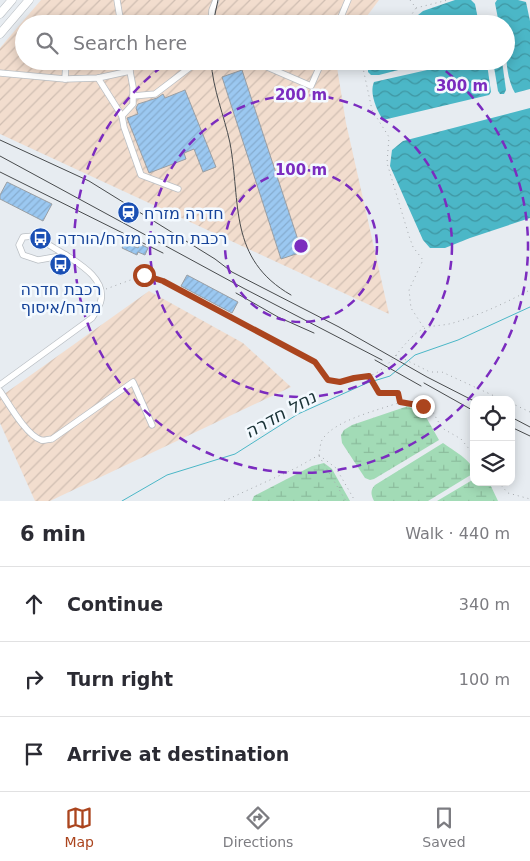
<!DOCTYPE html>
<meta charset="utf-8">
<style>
body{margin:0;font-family:"DejaVu Sans","Noto Sans Hebrew",sans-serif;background:#f7f7f7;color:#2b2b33}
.controls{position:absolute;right:15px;bottom:15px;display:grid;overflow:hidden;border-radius:10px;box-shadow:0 2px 12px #0003}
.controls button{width:45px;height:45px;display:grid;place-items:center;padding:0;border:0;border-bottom:1px solid #e1e1e2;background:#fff;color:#2b2b33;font:25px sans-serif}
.stop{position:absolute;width:15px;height:15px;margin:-11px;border:4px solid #ab451e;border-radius:50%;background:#fff}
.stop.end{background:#ab451e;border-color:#fff;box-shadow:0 1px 5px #0008}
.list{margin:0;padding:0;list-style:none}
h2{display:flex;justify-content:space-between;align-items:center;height:65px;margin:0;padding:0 20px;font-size:21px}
h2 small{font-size:16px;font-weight:400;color:#7c7c81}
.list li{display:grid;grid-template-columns:32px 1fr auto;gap:15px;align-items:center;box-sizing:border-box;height:75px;padding:0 20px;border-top:1px solid #e1e1e2}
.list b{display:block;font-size:19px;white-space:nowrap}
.list em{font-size:16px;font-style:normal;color:#7c7c81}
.icon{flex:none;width:28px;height:28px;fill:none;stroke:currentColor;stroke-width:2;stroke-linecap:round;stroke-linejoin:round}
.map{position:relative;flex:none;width:530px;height:501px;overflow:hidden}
.search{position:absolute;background:#fff;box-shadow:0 2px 12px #0003;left:15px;right:15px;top:15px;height:55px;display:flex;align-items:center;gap:12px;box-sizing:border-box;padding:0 18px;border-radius:28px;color:#7c7c81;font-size:19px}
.sheet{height:290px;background:#fff}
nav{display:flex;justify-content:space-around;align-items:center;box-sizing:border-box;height:70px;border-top:1px solid #e1e1e2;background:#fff;font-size:14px;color:#7c7c81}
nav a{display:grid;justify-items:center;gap:2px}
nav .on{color:#ab451e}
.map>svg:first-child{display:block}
.industrial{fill:url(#industrial-furrows)}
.wetland{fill:url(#wetland-marsh)}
.water{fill:url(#water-waves)}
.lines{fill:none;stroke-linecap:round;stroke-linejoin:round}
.stream{stroke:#4bb7c7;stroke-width:1}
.building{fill:url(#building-hatch);stroke:#9a9fa4}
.minor-casing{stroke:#babfc4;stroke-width:7}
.highway-casing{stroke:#babfc4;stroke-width:9}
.path{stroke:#a5a9ad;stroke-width:1;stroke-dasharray:1 4;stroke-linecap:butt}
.minor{stroke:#fff;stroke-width:5.5}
.highway{stroke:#fff;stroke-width:8}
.rail{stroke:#484b4d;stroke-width:1}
.route{stroke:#ab451e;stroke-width:6}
.ring{fill:none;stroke:#7b2cbf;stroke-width:2.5;stroke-dasharray:9 6}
.labels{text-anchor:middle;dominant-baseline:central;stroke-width:5;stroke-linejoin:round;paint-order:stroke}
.transit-label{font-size:16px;fill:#164399;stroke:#f4faff;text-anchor:start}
.water-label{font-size:18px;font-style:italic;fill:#1a3236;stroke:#f4faff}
.centre{fill:#7b2cbf;stroke:#f4faff;stroke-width:2.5}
.ring-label{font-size:15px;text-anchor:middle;font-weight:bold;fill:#7b2cbf;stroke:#f4faff;stroke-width:5;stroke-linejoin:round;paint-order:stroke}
</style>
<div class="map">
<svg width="530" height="501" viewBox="0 0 530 501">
<defs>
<pattern id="industrial-furrows" width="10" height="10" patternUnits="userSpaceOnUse" patternTransform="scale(1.25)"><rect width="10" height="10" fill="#f2ddce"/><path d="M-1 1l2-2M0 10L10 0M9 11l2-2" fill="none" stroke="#d0beb2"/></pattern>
<pattern id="wetland-marsh" width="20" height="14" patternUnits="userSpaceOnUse" patternTransform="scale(1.25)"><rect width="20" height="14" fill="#a2dbb6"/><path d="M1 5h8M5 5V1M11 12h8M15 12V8" fill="none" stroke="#8cbd9d"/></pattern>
<pattern id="water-waves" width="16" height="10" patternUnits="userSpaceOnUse" patternTransform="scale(1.25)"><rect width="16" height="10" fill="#4bb7c7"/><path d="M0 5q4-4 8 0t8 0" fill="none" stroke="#3f96a2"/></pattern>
<pattern id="building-hatch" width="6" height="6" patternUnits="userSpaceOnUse" patternTransform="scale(1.25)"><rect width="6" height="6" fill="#9bc8f1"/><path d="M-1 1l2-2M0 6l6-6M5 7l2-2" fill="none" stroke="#86accf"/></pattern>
</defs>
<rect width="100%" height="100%" fill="#e7ecf1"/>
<g class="industrial">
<polygon points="41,0 379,0 361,24 24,24 24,61 336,61 346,123 389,314 0,134 0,48"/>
<polygon points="149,291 243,343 291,387 50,501 35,501 0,423 0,397"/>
</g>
<g class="wetland">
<polygon points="408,406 426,417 439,440 374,479 370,480 365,478 342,443 341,435 344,430 352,425"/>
<path d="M443,443C452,450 473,460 474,473L428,501H374C371,495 370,490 375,485Z"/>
<polygon points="324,463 332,469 350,501 252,501 254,496 312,466"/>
<polygon points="474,479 474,482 489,482 498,501 437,501"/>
</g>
<g class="water">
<polygon points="455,0 471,0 475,4 479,24 407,24 423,11"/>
<path d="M497,0H518L526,2L530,21V89L515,93C504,75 506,44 506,24H499L495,3Z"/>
<polygon points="368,61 433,61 379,75 371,75 368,72"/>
<path d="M467,61H485L487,64L491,92L489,95L383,120C377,111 369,93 374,82Z"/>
<polygon points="493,61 502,61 506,90 504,94 500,94 498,91"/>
<polygon points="530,108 530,218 470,238 445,248 430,248 423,240 390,166 392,150 403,141"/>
</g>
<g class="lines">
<polyline class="stream" points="122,501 167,475 235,454 298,414 367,383 390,376 415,355 458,340 530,307"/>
</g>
<g class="building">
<polygon points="242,70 302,252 281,259 222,77"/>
<polygon points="185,90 216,167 203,172 194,149 184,153 186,159 149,173 127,118 138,114 136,108 138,104 157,98 163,94 165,98"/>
<polygon points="7,182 52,204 43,221 0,199 0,195"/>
<polygon points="125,242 138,248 140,244 148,248 145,255 138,252 137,255 122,248"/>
<polygon points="187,275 238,302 232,313 181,286"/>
</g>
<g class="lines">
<defs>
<g id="minor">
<polyline points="117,0 121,24"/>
<polyline points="211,24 212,10 216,0"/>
<polyline points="338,24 348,0"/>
<polyline points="128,61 133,87 133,104 122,116 124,127 141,175 178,189"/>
<polyline points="243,61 258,63 311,86 322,61"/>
<polyline points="0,73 65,79 98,78 130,71"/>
<polyline points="98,78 122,116"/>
<polyline points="65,79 66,61"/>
<polyline points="133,96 155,94 193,65 210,61"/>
<polygon points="34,236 66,255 38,260 23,255 19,245 23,237"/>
<path d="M0,385L92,318C95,313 100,306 101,300C105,279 81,265 66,255"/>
<path d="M0,391C9,404 26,435 41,440C45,441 48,439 52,439L133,382L152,425"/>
</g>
<g id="highway">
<polyline points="0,14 12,0"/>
<polyline points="0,34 29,0"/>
</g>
</defs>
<use href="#minor" class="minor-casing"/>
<use href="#highway" class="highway-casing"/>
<g class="path">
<polyline points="410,0 416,8 448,0"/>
<polyline points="402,24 410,17 416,8"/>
<polyline points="364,61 363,68 372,110 389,137 387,163 409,236 413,247 423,260 409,290 411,308 424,328"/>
<path d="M106,289L144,275L163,281L315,362L328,380C341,383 341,380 353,378C358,377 364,377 369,376C391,370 404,338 423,329C431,325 443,326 453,323C480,315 505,303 530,290"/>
<polyline points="396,355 430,372 442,372 503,400"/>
<polyline points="401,402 423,406 431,409 442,428 461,439 474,455"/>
<polyline points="511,403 530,412"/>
<polyline points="319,455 336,468 355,501"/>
<polyline points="319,456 346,501"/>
<polyline points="498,482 508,493 530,499"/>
<path d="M224,501L296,468L319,455C320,450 320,444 322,440C334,420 379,410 401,402L398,393L383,394L379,393L370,377"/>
</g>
<use href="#minor" class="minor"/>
<use href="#highway" class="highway"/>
<g class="rail">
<polyline points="213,24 218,0"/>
<path d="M211,61C213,90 224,115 230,143C241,203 228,259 291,295"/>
<polyline points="0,140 89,181 215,259 232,272 339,327 427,377 474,401"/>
<polyline points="0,156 245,289 382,360"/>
<polyline points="0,172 163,253"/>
<polyline points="236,293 278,317 314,333"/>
<polyline points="375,360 421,386"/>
<polyline points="424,383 474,411"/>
<polyline points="511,417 530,427"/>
<polyline points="511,427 530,436"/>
</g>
</g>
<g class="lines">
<polyline class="route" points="144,275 163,281 315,362 328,380 340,382 354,378 369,376 379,393 398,393 400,402 423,406"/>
</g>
<g class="ring">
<circle cx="301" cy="246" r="76"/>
<circle cx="301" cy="246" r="151"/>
<path d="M256 24A227 227 0 0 1 346 24M434 62A227 227 0 1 1 168 62"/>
</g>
<defs>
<symbol id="station-disc" viewBox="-11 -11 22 22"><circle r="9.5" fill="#1a4fb4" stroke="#f4faff"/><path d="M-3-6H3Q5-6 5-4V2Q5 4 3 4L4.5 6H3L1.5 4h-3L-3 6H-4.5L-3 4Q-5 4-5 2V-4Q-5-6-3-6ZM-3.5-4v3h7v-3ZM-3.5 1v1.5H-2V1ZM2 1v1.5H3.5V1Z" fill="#fff"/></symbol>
<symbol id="bus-disc" viewBox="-11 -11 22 22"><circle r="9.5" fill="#1a4fb4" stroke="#f4faff"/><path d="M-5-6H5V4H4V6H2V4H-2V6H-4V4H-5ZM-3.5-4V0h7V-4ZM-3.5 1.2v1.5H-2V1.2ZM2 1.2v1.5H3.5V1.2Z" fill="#fff"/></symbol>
</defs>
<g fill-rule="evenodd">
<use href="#station-disc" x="116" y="200" width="25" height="25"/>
<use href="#bus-disc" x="28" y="226" width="25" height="25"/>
<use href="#bus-disc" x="48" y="252" width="25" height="25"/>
</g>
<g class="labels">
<g class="transit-label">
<text x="144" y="213">חדרה מזרח</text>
<text x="57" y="238">רכבת חדרה מזרח/הורדה</text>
<text x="61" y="289" text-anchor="middle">רכבת חדרה<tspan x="61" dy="18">מזרח/איסוף</tspan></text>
</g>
<g class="water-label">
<text transform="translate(280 414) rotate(-29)">נחל חדרה</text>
</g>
</g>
<circle cx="301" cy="246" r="8" class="centre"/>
<g class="ring-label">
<text x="462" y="91">300 m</text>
<text x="301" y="100">200 m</text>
<text x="301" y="175">100 m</text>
</g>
</svg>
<div class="controls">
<button><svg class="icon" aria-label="locate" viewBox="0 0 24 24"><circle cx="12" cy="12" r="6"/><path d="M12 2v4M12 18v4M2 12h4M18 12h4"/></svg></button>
<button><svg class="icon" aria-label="layers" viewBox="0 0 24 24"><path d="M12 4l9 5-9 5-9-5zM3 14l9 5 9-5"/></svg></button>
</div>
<div class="stop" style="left:144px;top:275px"></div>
<div class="stop end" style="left:423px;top:406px"></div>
<div class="search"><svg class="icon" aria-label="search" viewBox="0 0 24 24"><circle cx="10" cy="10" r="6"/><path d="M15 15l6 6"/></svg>Search here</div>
</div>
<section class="sheet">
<h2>6 min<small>Walk · 440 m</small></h2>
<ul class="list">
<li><svg class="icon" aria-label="ahead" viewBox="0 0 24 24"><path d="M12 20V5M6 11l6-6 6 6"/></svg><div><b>Continue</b></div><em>340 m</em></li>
<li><svg class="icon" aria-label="right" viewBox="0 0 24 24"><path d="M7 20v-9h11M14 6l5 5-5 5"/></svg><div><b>Turn right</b></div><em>100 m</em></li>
<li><svg class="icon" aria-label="arrive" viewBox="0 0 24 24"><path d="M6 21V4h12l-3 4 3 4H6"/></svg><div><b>Arrive at destination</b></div></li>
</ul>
</section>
<nav>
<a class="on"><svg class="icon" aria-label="map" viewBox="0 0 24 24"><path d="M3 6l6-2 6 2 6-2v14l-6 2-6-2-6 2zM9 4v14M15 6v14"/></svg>Map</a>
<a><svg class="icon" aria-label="directions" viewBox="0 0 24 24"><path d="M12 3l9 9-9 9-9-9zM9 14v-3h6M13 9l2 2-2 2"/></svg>Directions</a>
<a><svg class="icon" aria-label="saved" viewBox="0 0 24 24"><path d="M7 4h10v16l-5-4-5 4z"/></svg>Saved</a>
</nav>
